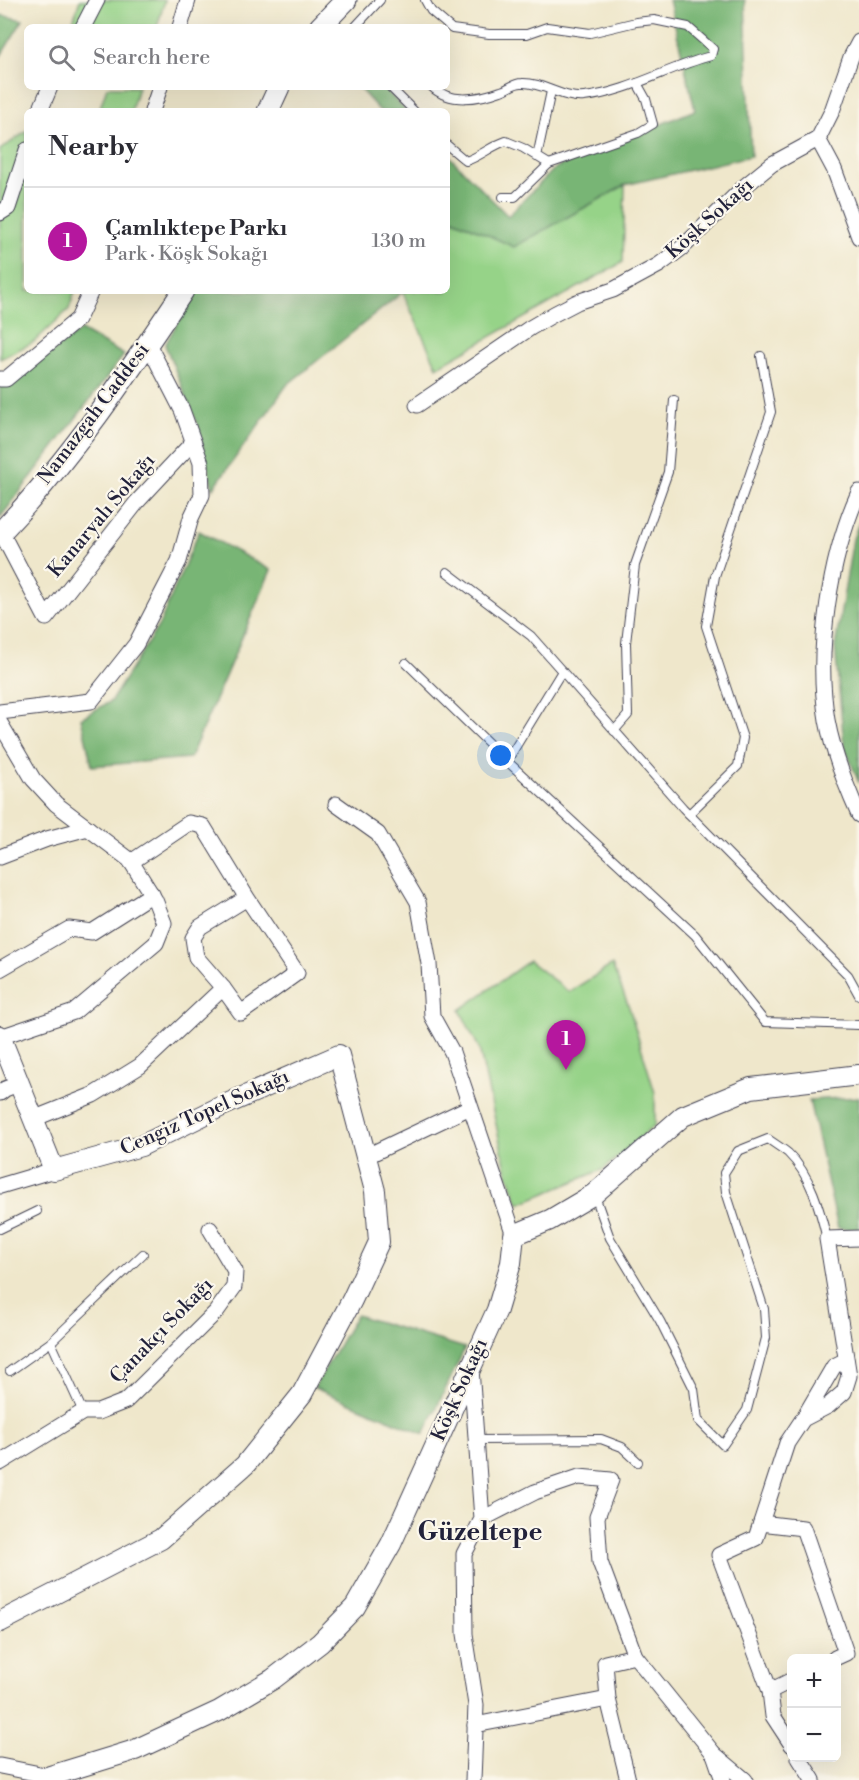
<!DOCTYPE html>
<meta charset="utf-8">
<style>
body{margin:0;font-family:"Libre Bodoni",serif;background:#f7f7f7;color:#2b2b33}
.controls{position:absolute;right:18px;bottom:18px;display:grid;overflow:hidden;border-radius:9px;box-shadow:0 6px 24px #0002}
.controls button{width:54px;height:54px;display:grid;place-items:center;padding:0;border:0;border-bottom:2px solid #e1e1e2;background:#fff;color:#2b2b33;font:30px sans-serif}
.you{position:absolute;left:501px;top:756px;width:21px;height:21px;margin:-15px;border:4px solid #fff;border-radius:50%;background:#1a73e8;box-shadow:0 0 0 9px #1a73e833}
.badge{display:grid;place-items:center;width:39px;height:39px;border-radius:50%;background:#b5179e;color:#fff;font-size:20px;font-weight:700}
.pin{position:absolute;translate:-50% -50px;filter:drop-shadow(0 2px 3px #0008)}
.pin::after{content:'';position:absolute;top:32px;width:21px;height:18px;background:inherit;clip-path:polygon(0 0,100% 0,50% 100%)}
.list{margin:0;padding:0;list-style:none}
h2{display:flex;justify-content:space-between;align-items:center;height:78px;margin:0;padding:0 24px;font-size:26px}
h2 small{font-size:20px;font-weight:400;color:#7c7c81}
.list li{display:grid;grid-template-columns:39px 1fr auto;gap:18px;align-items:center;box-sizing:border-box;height:108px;padding:0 24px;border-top:2px solid #e1e1e2}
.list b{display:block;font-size:22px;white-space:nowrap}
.list p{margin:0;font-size:20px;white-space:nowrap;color:#7c7c81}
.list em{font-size:20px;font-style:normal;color:#7c7c81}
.icon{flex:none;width:33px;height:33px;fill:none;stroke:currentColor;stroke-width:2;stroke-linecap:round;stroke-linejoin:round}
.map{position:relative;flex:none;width:859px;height:1780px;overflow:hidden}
.search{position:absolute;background:#fff;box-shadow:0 6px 24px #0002;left:24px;top:24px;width:426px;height:66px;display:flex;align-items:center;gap:15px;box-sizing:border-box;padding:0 21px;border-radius:9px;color:#7c7c81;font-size:22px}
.panel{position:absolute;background:#fff;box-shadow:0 6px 24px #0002;left:24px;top:108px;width:426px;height:186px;border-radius:9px}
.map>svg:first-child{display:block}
.green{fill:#96d388;stroke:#5c7a62;stroke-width:1.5}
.forest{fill:#78b574;stroke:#4d6c58;stroke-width:1.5}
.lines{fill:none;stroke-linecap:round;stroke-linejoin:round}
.service-casing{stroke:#414051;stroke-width:10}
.minor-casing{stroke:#414051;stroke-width:17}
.tertiary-casing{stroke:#414051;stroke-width:22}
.secondary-casing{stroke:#414051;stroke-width:23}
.service{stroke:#fff;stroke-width:8}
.minor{stroke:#fff;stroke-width:15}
.tertiary{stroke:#fff;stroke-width:20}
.secondary{stroke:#fff;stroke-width:21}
.labels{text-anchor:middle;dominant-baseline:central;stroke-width:4.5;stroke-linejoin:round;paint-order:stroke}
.street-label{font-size:20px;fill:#22223b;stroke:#fbf7ec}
.district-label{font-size:26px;font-weight:bold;fill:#22223b;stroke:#fbf7ec}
</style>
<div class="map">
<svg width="859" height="1780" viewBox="0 0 859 1780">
<rect width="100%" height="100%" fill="#fbf7ec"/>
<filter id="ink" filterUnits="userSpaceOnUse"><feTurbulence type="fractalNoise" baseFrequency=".0167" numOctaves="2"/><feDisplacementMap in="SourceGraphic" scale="12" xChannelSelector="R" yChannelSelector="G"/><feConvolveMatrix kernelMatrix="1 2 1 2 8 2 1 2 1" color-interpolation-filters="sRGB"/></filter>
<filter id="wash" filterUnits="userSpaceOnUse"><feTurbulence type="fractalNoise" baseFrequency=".008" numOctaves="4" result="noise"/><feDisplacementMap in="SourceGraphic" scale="24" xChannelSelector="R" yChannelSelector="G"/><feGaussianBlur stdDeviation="1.35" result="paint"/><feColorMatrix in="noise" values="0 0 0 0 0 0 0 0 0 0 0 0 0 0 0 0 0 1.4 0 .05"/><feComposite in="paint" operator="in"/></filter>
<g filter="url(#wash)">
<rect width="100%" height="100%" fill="#efe7cb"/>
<g class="green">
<polygon points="80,0 165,0 157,27 71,27"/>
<polygon points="107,87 138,87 131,111 99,111"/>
<polygon points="27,131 27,291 75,291 69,309 34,342 0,359 0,150"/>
<polygon points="625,185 623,262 437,367 403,293 404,291 447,291 447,216 514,247"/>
<polygon points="529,961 569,992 612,965 629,1007 655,1093 655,1125 604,1169 519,1204 506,1169 479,1048 460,1010"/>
</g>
<g class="forest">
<polygon points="669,0 745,0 751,156 625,185 514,247 447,216 447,154 508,216 555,168 695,110"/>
<polygon points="0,15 23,20 0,57"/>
<polygon points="358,87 383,87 406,111 380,111"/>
<polygon points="195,291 404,291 287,385 213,489 198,426 165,345"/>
<polygon points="81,330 124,355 0,518 0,386 8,385"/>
<polygon points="859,522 859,783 844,745 835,647 853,539"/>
<polygon points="199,531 271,570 190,758 92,766 81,718 111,701 159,625"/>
<polygon points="859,1097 859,1230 838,1228 809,1100"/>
<polygon points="356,1315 465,1348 424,1434 314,1388"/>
</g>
</g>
<g filter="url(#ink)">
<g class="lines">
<defs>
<g id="service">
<path d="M425,0L431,11L452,29L489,34H527L547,27L590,33L636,22L654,20L688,27L713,49L711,56C668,67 629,92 584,97C562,99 543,82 522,83C513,83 509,89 501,91C479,99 450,104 432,87"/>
<polyline points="355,27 380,0"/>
<polyline points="390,87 414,111"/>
<path d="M447,145L466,161C481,156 491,146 506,141L523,148L549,164L515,197H503"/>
<polyline points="537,157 551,91"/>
<polyline points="549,164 638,133 653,124 646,99 637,83"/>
<polyline points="447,572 531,636 683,808 848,975 859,995"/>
<polyline points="406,663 507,761 695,935 765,1022 859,1025"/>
<polyline points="614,731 628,715 626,643 635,565 668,472 674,400"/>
<polyline points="507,761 562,671"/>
<polyline points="689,814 738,766 743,738 706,626 715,576 771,412 761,356"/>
<path d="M595,1196L610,1238L660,1321L694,1389L698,1420L723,1445L747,1410L766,1338L764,1309L726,1192L724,1173L738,1151L768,1139C775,1144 782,1148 788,1153C811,1175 820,1210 827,1239"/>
<polyline points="0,1229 37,1211"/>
<polyline points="51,1342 83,1412"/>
<polyline points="10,1371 51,1342 143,1254"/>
<polyline points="476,1440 601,1439 622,1447 638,1462"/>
</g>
<g id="minor">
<polyline points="83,27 97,0"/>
<polyline points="180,27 188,0"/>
<polyline points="40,111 50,87"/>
<polyline points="152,111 160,87"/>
<polyline points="818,139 834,169 859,237"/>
<polyline points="0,213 8,208 27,150"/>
<polyline points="0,379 6,379 78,319 91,291"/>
<polyline points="417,405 530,328 554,314 577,302 613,290 659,265 683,247 745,186 772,164 818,139 832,111 851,57 859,42"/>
<path d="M859,492C830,556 815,651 827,720C833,753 845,784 859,815"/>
<polyline points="1,532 46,618 137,502 193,442"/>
<polyline points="0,712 91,701 136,644 179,561 191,518 202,495 201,463 182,410 148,344"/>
<polyline points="0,723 33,779 56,804 130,860 155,900 164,923 156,943 74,1012 0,1037"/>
<polyline points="336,804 378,834 418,902 429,964 432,1016 452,1052 514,1235"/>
<polyline points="0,857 47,839 88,828"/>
<polyline points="131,862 189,823 203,826 247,898 200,927 193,938 196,957 223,988 241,1013 297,973 247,898"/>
<polyline points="0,969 69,929 92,932 152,894"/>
<polyline points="0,1093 5,1089 18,1084"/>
<polyline points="33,1119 93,1095 140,1066 223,988"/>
<polyline points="367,1156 470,1107"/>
<polyline points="0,1186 54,1170"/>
<polyline points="471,1369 482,1519 464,1554 465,1634 476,1705 473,1780"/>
<polyline points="803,1419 834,1366 846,1360"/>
<polyline points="0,1463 83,1412 98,1412 126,1401 216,1312 234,1287 235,1271 210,1229"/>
<polyline points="482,1519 535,1492 579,1477 611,1480 597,1517 600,1562 635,1656 714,1754 745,1780"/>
<polyline points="761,1523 803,1528 846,1653 835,1658"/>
<polyline points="770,1691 792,1680"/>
<polyline points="475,1725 608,1699"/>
<polyline points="792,1745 773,1716 770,1691 719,1555 756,1538 787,1443 803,1419 828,1406 844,1392 849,1376 827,1239 859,1238"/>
<polyline points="714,1754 723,1780"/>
<polyline points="799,1758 813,1780"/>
<polyline points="0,1766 50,1776"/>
<polyline points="628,1780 608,1699 605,1663 635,1656"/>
</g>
<g id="tertiary">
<polyline points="0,1036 54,1170 141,1146 222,1106 339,1055 375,1191 379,1242 352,1300 302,1394 245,1465 161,1539 0,1622"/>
<polyline points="50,1780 50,1776 135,1750 219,1711 273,1679 320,1643 355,1607 391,1544 497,1310 511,1263 514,1235 550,1220 594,1194 683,1116 751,1088 859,1075"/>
</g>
<g id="secondary">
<polyline points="320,27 346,0"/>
<polyline points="268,111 279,87"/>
<path d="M0,533C70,460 127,375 183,291"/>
</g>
</defs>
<use href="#service" class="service-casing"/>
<use href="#minor" class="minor-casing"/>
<use href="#tertiary" class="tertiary-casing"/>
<use href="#secondary" class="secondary-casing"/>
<use href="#service" class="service"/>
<use href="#minor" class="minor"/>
<use href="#tertiary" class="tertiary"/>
<use href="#secondary" class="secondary"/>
</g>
</g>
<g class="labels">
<g class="street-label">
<text transform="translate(710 219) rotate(-42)">Köşk Sokağı</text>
<text transform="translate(94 414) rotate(-53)">Namazgah Caddesi</text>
<text transform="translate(102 516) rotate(-50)">Kanaryalı Sokağı</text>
<text transform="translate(205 1113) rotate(-24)">Cengiz Topel Sokağı</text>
<text transform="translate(162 1331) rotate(-46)">Çanakçı Sokağı</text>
<text transform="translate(460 1390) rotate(-66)">Köşk Sokağı</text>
</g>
<g class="district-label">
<text x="480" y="1532">Güzeltepe</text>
</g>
</g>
</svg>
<div class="controls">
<button>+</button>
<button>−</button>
</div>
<div class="you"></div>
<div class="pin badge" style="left:566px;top:1070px">1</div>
<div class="search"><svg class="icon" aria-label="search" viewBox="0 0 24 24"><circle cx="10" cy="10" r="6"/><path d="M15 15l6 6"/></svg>Search here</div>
<section class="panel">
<h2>Nearby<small></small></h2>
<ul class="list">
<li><span class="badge">1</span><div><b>Çamlıktepe Parkı</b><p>Park · Köşk Sokağı</p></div><em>130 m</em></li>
</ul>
</section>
</div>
